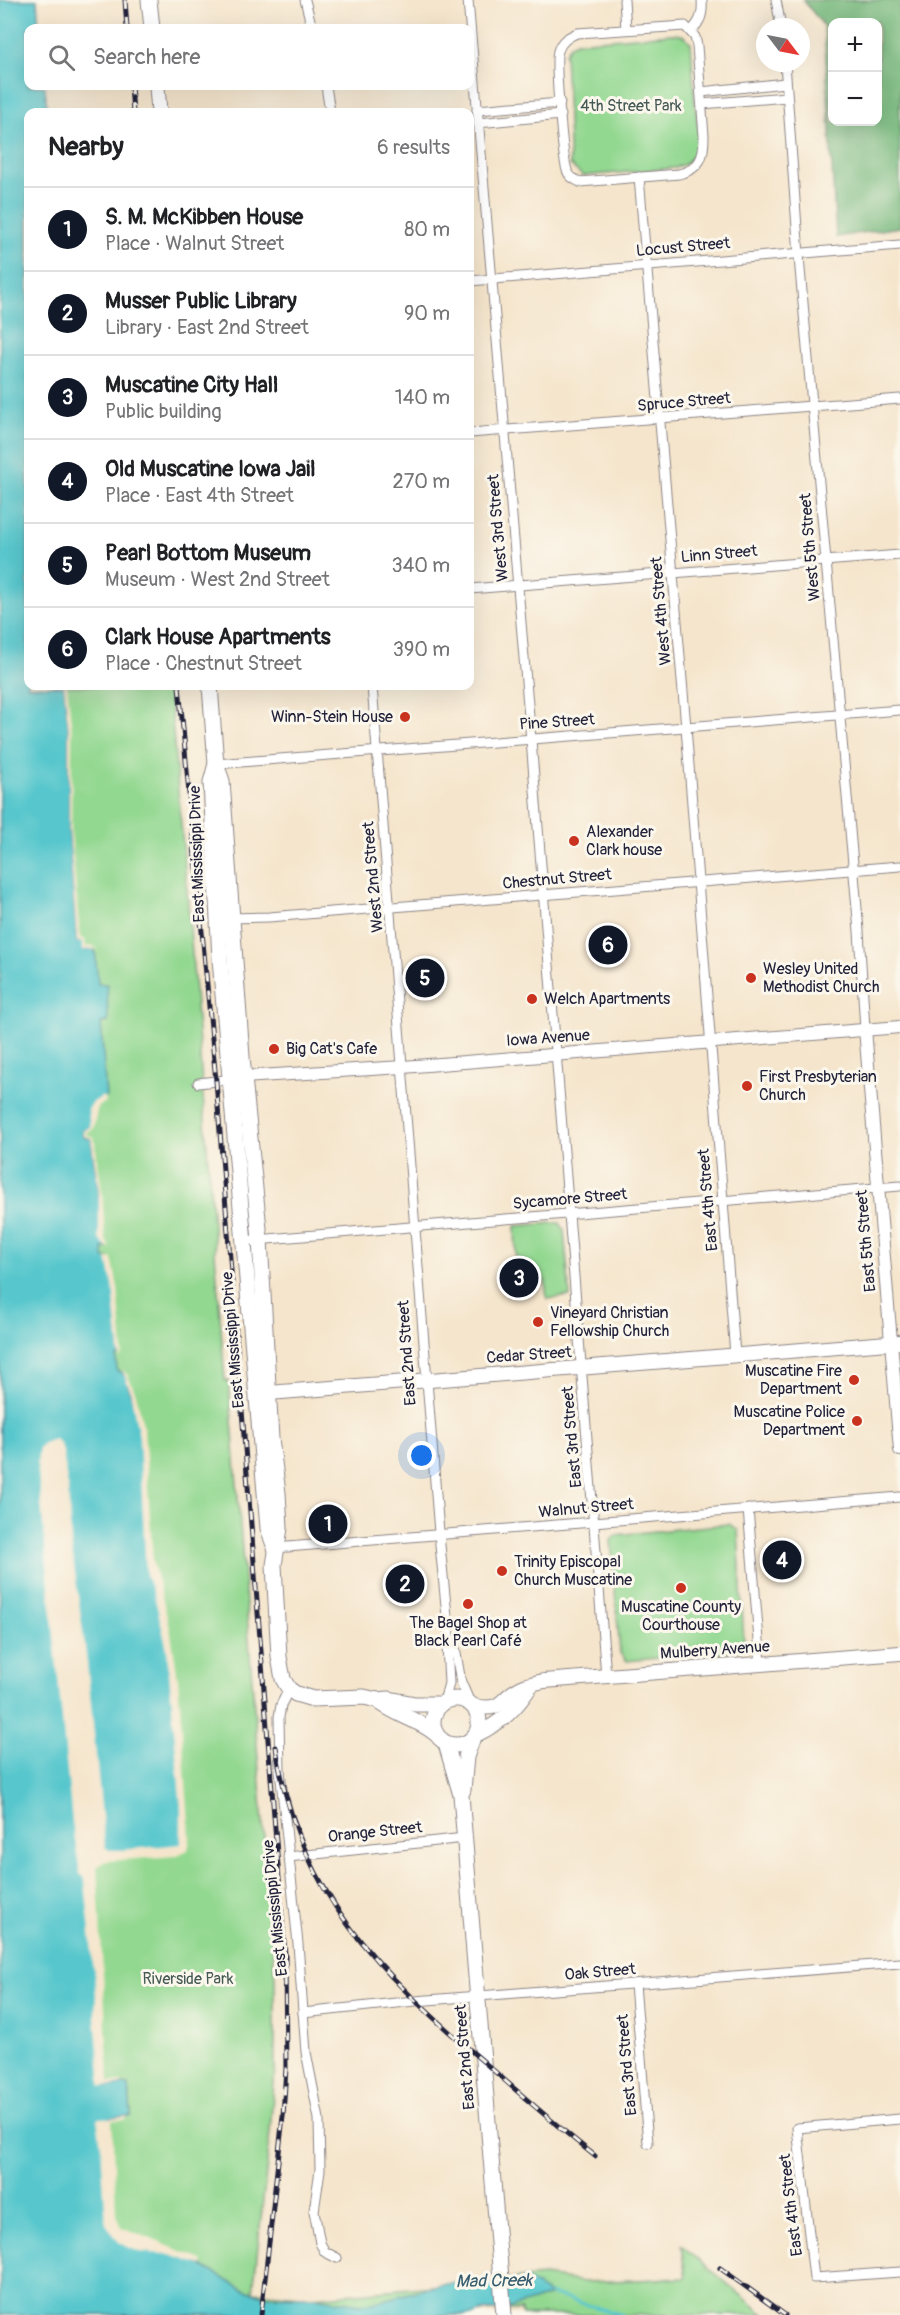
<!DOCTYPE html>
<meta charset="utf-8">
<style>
body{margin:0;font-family:Pangolin,sans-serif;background:#f6f6f6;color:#202124}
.controls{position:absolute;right:18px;top:18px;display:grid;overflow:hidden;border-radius:12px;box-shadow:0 6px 24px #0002}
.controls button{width:54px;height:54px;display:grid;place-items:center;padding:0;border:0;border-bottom:2px solid #e0e0e0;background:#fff;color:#202124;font:30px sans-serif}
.compass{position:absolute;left:756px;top:18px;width:54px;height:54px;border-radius:50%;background:#fff;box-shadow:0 6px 24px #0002;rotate:122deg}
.you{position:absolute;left:422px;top:1456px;width:21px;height:21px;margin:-15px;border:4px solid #fff;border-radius:50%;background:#1a73e8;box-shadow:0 0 0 9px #1a73e833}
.badge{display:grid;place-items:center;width:39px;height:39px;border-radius:50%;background:#111827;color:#fff;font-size:20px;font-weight:700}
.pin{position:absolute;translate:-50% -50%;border:3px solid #fff;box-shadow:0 2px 6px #0006}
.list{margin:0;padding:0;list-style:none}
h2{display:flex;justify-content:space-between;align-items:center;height:78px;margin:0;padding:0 24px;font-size:26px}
h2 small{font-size:20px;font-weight:400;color:#757577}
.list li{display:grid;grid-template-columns:39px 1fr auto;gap:18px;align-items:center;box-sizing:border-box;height:84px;padding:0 24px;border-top:2px solid #e0e0e0}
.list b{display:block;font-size:22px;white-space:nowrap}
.list p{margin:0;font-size:20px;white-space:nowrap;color:#757577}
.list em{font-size:20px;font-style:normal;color:#757577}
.icon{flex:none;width:33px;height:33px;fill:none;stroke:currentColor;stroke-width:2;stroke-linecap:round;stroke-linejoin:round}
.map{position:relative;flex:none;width:900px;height:2315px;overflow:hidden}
.search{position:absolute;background:#fff;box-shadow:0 6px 24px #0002;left:24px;top:24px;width:450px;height:66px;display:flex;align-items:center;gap:15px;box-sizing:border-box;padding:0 21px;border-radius:12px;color:#757577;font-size:22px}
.panel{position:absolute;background:#fff;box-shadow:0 6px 24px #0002;left:24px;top:108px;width:450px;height:582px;border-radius:12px}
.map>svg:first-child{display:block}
.green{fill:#93d891;stroke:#5a7d66;stroke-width:1.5}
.forest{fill:#76b87b;stroke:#4c6d5b;stroke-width:1.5;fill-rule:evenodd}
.water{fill:#59c7cd;stroke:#3e7484;stroke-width:1.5}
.pier{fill:#f5e5cc}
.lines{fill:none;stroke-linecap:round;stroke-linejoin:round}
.stream{stroke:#59c7cd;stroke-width:3}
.minor-casing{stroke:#8c8484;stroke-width:11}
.tertiary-casing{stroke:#8c8484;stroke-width:14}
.secondary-casing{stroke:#8c8484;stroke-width:16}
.primary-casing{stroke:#8c8484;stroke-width:17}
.minor{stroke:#fff;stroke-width:9}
.tertiary{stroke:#fff;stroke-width:12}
.secondary{stroke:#fff;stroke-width:14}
.primary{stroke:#fff;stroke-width:15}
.rail-casing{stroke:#22223b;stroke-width:5}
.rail{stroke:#fbf7ec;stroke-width:3;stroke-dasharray:9;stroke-linecap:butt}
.poi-dot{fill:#c8321e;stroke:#fbf7ec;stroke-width:2}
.labels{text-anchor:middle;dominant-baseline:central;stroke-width:6;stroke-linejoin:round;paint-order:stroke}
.park-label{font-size:16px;fill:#445955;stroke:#fbf7ec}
.street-label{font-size:16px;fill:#22223b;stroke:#fbf7ec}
.poi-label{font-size:16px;fill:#22223b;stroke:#fbf7ec;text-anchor:start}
.water-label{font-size:18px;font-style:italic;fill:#355c6e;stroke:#fbf7ec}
</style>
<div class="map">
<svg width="900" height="2315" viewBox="0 0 900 2315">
<rect width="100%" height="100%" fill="#fbf7ec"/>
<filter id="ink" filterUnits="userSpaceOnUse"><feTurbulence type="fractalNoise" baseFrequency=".0167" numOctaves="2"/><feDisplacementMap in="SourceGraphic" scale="12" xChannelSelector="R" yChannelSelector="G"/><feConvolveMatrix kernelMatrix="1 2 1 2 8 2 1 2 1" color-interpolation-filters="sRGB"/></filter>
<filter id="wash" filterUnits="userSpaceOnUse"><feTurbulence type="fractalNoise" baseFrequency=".008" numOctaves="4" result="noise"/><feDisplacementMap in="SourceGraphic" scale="24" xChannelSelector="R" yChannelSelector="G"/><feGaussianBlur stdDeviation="1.35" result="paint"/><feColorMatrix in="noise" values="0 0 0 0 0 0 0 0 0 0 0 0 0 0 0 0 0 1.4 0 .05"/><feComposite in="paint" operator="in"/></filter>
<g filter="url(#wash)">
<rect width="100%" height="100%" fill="#f5e5cc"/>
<g class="green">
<path d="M671,34C681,34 685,35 691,43L695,104L700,141L694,155L685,164L675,168L583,176L570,165L565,53L570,45L576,42Z"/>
<polygon points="64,686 169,686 190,927 225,1381 229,1381 275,1979 275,2071 268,2155 253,2292 313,2297 544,2276 584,2282 686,2278 681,2245 765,2315 522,2315 521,2310 487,2311 472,2315 77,2315 118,2229 113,2215 109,2118 131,2116 128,2085 107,2086 54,1382 120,1372 117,1371 105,1296 61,1196 102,1052 101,1023 108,1022 90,1001 77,942 69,831 69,733"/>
<polygon points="554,1223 560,1223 564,1230 570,1296 547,1299 545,1280 534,1280 529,1271 520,1269 518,1257 516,1257 515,1226"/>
<polygon points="729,1524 738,1530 744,1643 741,1650 627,1661 620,1653 611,1540 616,1535"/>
</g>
<path class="forest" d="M803,0H900V227L836,237L824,26ZM832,22H878V122H832Z"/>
<polygon class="water" points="0,0 37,0 39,28 28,28 28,86 45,86 47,112 28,112 28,686 64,686 69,733 69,831 77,942 83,941 84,950 95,949 98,984 107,984 108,1022 101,1023 106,1098 95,1104 90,1128 83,1131 83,1136 86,1138 91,1138 99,1193 102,1239 107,1248 103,1248 104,1258 109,1259 115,1288 120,1354 116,1358 117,1371 122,1372 126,1377 141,1430 150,1563 168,1628 185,1848 105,1858 94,1865 107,2086 129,2085 131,2116 109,2118 113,2215 118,2229 191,2259 242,2289 265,2296 313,2297 361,2304 373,2303 442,2284 527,2280 551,2295 505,2310 487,2311 472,2315 0,2315"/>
<g class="pier">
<polygon points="64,686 67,686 72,733 71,832 80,938 85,940 86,947 93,946 98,949 83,950 83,942 77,942 69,831 69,733"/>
<polygon points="101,1097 105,1097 106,1102 98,1106 93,1129 86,1132 87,1135 94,1137 102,1192 105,1238 110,1248 107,1248 99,1239 99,1193 91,1138 83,1136 83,1131 90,1127 88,1110 92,1103"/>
<polygon points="112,1258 118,1288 123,1353 120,1359 113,1287 107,1259"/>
<polygon points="122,1369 128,1376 136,1394 144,1430 153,1563 170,1628 178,1680 190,1837 188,1850 175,1856 106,1861 97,1867 109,2082 122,2082 122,2085 101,2086 95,2015 96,1994 85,1881 80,1873 72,1821 37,1463 39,1449 44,1443 55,1439 60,1443 63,1452 68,1490 71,1542 87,1663 105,1847 109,1850 123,1850 181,1844 181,1809 167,1649 155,1598 146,1575 139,1437 130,1390"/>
<polygon points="127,2117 124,2120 112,2120 116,2215 121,2227 193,2256 203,2262 202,2265 166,2254 140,2252 128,2247 119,2242 106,2224 101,2146 97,2118"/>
</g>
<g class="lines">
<polyline class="stream" points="550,2294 623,2315"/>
</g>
</g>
<g filter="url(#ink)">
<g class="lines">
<defs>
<g id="minor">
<polyline points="305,0 312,28"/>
<polyline points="468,0 531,740 606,1676"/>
<polyline points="624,0 626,29"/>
<polyline points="776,0 781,27"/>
<path d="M685,26L695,37L697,46L704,136C704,156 701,169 679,174L580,182C574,179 569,177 567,170C563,160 554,60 558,51C561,41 568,37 577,33Z"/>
<path d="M691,31C701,22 703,13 702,0"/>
<polyline points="785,63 800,269 859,931 865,1029"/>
<polyline points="326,86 330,112"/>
<polyline points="701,92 785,83"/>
<polyline points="702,104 787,97"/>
<polyline points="477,110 560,103"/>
<polyline points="478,123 561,115"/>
<polyline points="639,177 686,727 735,1355"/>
<polyline points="470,281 900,245"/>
<polyline points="470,433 900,399"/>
<polyline points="470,589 900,555"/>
<polyline points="372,686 440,1545 449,1636 455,1648 461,1682 470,1703"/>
<polyline points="216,764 900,710"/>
<polyline points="229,918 269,917 900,866"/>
<polyline points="198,1083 235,1079"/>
<polyline points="243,1241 900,1186"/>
<polyline points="748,1509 761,1664"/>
<polyline points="275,1548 900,1497"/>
<polyline points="289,1689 281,1705 279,1717 280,1770 298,1944 306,2052 319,2119 320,2170 314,2211 320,2243 325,2252 337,2258"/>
<polyline points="444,1702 449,1683 447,1645 449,1636"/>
<polyline points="288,1857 465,1838"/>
<polyline points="635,1984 648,2143"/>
<polyline points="303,2013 415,2001 900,1963"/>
<polyline points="900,2119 797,2128 814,2278 900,2272"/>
</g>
<g id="tertiary">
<polyline points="865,1029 900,1450"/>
<polyline points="244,1077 403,1067 900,1027"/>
</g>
<g id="secondary">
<polyline points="269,1393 900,1342"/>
<path d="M473,1706C505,1712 498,1699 520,1688C527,1684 536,1683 544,1681L900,1653"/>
<path d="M476,1735C502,1722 517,1709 532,1684"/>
</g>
<g id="primary">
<polyline points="149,0 152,28"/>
<polyline points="157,86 159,112"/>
<polyline points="210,686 216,764 222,781 242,1057 260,1239 271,1439 278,1493 280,1528 274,1565 279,1657 283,1679 289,1689 296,1694 313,1699 364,1697 377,1700 389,1699 415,1704 441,1704"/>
<polyline points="216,764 211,782 220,959 268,1528 275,1548"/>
<circle cx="456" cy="1722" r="23"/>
<path d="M377,1700C394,1715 416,1718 435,1733"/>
<polyline points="446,1744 461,1795 504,2315"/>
<polyline points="463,1790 466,1757 472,1740"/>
</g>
</defs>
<use href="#minor" class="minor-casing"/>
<use href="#tertiary" class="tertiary-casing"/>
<use href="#secondary" class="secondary-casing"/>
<use href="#primary" class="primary-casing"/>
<use href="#minor" class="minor"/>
<use href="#tertiary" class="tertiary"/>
<use href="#secondary" class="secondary"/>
<use href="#primary" class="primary"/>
<defs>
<g id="rail">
<polyline points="125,0 127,28"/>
<polyline points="131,86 133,112"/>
<polyline points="179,686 216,1081 285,1955 286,2068 283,2116 261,2315"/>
<path d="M276,1747C297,1891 378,1972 484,2062C520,2094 557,2126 595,2156"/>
<polyline points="720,2268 785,2315"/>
</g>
</defs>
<use href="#rail" class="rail-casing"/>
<use href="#rail" class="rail"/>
</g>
</g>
<g class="poi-dot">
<circle cx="405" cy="717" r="6"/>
<circle cx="574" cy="841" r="6"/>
<circle cx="751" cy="978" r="6"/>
<circle cx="532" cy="999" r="6"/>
<circle cx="274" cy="1049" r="6"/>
<circle cx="747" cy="1086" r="6"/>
<circle cx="538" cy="1322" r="6"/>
<circle cx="854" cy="1380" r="6"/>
<circle cx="857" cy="1421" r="6"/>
<circle cx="502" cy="1571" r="6"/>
<circle cx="681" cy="1588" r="6"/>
<circle cx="468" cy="1604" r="6"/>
</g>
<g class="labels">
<g class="park-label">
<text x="631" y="106">4th Street Park</text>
<text x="188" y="1979">Riverside Park</text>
</g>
<g class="street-label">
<text transform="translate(683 247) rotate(-5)">Locust Street</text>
<text transform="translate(684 402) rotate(-5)">Spruce Street</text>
<text transform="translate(498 528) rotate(-95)">West 3rd Street</text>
<text transform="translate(810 547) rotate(-95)">West 5th Street</text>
<text transform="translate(719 554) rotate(-5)">Linn Street</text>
<text transform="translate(661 611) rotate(-95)">West 4th Street</text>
<text transform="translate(557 722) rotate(-4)">Pine Street</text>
<text transform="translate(197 854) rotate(-92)">East Mississippi Drive</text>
<text transform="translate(373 877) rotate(-95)">West 2nd Street</text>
<text transform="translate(557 879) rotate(-5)">Chestnut Street</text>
<text transform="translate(548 1038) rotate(-4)">Iowa Avenue</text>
<text transform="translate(570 1199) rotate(-5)">Sycamore Street</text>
<text transform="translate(708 1200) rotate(-95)">East 4th Street</text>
<text transform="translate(866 1241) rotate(-95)">East 5th Street</text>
<text transform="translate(233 1340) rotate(-95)">East Mississippi Drive</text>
<text transform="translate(407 1353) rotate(-94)">East 2nd Street</text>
<text transform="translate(529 1355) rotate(-4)">Cedar Street</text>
<text transform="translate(572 1437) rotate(-95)">East 3rd Street</text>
<text transform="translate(586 1508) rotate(-5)">Walnut Street</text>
<text transform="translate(715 1650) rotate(-4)">Mulberry Avenue</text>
<text transform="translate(375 1832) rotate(-6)">Orange Street</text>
<text transform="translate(275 1908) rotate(-96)">East Mississippi Drive</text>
<text transform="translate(600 1972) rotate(-5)">Oak Street</text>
<text transform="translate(465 2057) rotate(-95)">East 2nd Street</text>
<text transform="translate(627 2065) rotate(-95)">East 3rd Street</text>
<text transform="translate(791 2205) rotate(-97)">East 4th Street</text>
</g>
<g class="poi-label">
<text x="393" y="717" text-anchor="end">Winn-Stein House</text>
<text x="586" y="832">Alexander<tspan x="586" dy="18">Clark house</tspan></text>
<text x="763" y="969">Wesley United<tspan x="763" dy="18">Methodist Church</tspan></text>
<text x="544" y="999">Welch Apartments</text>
<text x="286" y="1049">Big Cat's Cafe</text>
<text x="759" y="1077">First Presbyterian<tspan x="759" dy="18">Church</tspan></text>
<text x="550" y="1313">Vineyard Christian<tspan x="550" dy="18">Fellowship Church</tspan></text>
<text x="842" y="1371" text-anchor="end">Muscatine Fire<tspan x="842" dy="18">Department</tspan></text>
<text x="845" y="1412" text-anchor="end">Muscatine Police<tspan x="845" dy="18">Department</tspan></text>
<text x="514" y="1562">Trinity Episcopal<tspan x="514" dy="18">Church Muscatine</tspan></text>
<text x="681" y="1607" text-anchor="middle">Muscatine County<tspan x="681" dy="18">Courthouse</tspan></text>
<text x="468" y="1623" text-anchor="middle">The Bagel Shop at<tspan x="468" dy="18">Black Pearl Café</tspan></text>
</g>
<g class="water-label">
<text transform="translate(494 2281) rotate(-1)">Mad Creek</text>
</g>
</g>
</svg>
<div class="controls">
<button>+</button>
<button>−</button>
</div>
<svg class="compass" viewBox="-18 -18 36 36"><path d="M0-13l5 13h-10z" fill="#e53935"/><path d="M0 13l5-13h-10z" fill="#757577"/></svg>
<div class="you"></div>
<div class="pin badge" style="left:328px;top:1524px">1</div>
<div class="pin badge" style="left:405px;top:1584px">2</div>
<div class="pin badge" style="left:519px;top:1278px">3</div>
<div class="pin badge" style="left:782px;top:1560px">4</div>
<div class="pin badge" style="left:425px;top:978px">5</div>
<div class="pin badge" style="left:608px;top:945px">6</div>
<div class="search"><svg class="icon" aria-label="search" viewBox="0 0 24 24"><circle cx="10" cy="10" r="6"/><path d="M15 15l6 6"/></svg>Search here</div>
<section class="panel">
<h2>Nearby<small>6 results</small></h2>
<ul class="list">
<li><span class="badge">1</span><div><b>S. M. McKibben House</b><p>Place · Walnut Street</p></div><em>80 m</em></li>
<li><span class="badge">2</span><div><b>Musser Public Library</b><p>Library · East 2nd Street</p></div><em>90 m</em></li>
<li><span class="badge">3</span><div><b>Muscatine City Hall</b><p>Public building</p></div><em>140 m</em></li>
<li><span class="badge">4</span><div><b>Old Muscatine Iowa Jail</b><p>Place · East 4th Street</p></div><em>270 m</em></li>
<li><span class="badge">5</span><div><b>Pearl Bottom Museum</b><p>Museum · West 2nd Street</p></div><em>340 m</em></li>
<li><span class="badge">6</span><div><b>Clark House Apartments</b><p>Place · Chestnut Street</p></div><em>390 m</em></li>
</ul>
</section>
</div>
